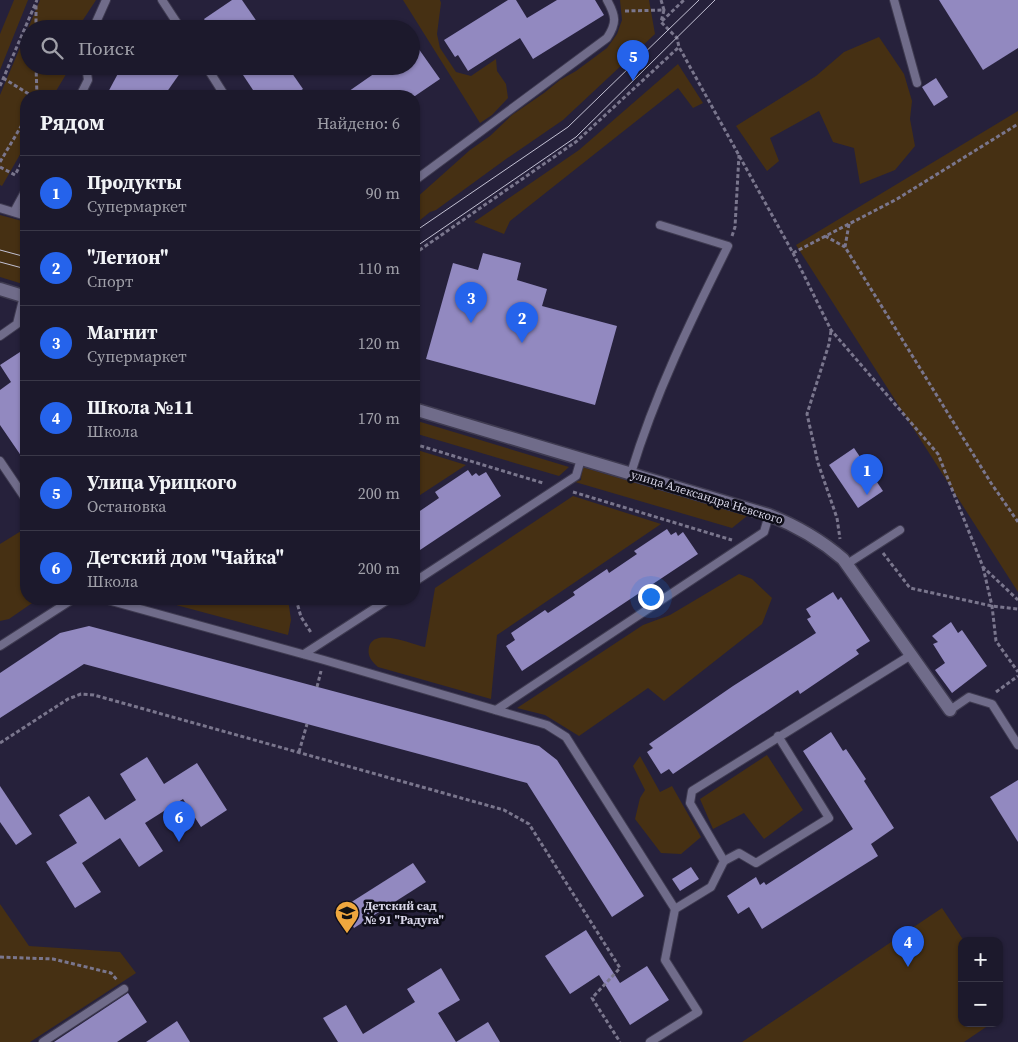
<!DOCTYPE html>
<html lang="ru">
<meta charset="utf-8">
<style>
body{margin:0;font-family:"Source Serif 4",serif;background:#292638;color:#f1f3f6}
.controls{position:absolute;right:15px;bottom:15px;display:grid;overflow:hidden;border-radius:10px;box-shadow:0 1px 4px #0004}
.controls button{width:45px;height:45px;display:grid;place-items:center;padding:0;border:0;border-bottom:1px solid #3a3848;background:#1c192c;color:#f1f3f6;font:25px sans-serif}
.you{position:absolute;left:650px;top:596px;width:18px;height:18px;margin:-12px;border:4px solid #fff;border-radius:50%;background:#1a73e8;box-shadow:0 0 0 8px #1a73e833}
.badge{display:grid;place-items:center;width:32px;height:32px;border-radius:50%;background:#2563eb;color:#fff;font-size:16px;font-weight:700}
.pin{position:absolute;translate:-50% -41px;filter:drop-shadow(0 1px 2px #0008)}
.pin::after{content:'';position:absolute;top:26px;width:18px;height:15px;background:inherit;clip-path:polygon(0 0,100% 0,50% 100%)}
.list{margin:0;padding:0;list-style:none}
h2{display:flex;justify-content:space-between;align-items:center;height:65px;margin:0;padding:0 20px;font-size:21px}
h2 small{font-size:16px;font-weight:400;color:#a0a0a9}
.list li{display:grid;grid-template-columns:32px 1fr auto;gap:15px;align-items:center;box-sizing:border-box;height:75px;padding:0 20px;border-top:1px solid #3a3848}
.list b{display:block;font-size:19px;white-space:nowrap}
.list p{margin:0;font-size:16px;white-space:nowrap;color:#a0a0a9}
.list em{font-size:16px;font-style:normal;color:#a0a0a9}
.icon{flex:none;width:28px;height:28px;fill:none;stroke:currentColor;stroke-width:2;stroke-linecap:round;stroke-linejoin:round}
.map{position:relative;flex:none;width:1018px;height:1042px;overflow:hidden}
.search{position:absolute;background:#1c192c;box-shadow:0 1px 4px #0004;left:20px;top:20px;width:400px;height:55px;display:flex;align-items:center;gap:12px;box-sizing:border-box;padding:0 18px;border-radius:28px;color:#a0a0a9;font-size:19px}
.panel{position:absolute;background:#1c192c;box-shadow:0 1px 4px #0004;left:20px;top:90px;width:400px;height:515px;border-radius:20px}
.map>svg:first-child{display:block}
.green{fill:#463013}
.building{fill:#9289c0}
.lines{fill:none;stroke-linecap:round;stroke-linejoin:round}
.lane-casing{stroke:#3f3b51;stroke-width:10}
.street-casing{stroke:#3f3b51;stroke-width:15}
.path{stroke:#7a768d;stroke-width:3;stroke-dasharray:4 2.5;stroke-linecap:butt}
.lane{stroke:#706c8a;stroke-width:8}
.street{stroke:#706c8a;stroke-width:12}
.tram{stroke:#c3c1d4;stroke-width:1}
.labels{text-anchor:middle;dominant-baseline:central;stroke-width:5;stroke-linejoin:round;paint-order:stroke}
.street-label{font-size:12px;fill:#d9d7e9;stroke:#0e0d18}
.poi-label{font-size:12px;font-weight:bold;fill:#d9d7e9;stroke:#0e0d18;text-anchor:start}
</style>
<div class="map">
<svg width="1018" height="1042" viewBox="0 0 1018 1042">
<rect width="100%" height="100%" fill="#26213b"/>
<g class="green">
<polygon points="14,0 28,0 0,70 0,34"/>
<polygon points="40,0 96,0 77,29 29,29 29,66 71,66 53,96 26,96 26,144 2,186 0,185 0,95"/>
<polygon points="403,0 440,0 441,3 437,34 440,48 456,72 471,76 496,59 497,71 506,84 508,98 492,115 480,123"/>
<polygon points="620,0 649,0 655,34 563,120 506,159 436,210 430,212 414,225 414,200 470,150 490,136 512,115 544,93 560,80 576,71 607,48 617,34 622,20"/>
<polygon points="879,37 904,74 912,101 910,119 915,146 895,170 860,184 854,148 833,142 819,111 770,138 779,161 767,171 736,126 816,76 844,52"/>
<polygon points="678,64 703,103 693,108 678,88 510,221 504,234 474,222 579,150"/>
<polygon points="1018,111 1018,592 796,245"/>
<polygon points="0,215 26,222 26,285 0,277"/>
<polygon points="414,420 569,467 559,476 414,433"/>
<polygon points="414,449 466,465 414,499"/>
<polygon points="582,467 747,516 732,528 575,482 581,480"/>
<path d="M573,496L661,524L497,635L491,699L378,667C372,661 367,657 369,647C374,627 411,644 425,647L435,588Z"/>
<polygon points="26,528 26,599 38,599 9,619 0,621 0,544"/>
<polygon points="739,574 752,579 772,598 762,624 664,701 648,688 579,736 545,715 517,708 643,625 670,615"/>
<polygon points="165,599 288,599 291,620 288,635 165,602"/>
<polygon points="767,755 803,810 764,839 744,813 713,829 700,799"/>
<polygon points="640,756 660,792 672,786 701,837 681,854 661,853 635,819 640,798 645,790 633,766"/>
<polygon points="0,904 29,946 120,952 136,973 30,1042 0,1042"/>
<polygon points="942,908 964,941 962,941 962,1023 992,1023 964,1042 742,1042"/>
</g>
<g class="building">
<polygon points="232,0 242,0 262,29 211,29 204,19"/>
<polygon points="508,0 516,0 527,18 557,0 595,0 604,15 533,59 520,38 468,71 458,55 455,57 444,40"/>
<polygon points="939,0 1018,0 1018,48 983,70"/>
<polygon points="411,38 440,79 415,96 342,96 385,66 411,66"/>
<polygon points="122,66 185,66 164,96 106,96"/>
<polygon points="237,66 287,66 303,89 293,96 257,96"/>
<polygon points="936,78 948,97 934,106 922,87"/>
<polygon points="483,253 521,263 517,280 547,289 542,306 617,326 595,405 426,359 453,263 478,270"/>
<polygon points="20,352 26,361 26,463 0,425 0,390 11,382 0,365"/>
<polygon points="854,448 883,491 858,508 829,465"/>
<polygon points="468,470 472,476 476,473 479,476 486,472 501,496 414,554 414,515 439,498 435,492"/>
<polygon points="667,529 671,535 676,532 678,536 683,532 698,554 522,671 506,646 515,640 511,633 545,610 548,613 575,595 573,592 607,569 609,573 637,554 634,551"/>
<polygon points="833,592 838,600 841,597 870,641 856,650 859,654 800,694 798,690 673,774 669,769 661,774 647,752 653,748 649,744 733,686 816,633 807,619 811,617 806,609"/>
<polygon points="951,622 958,633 962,630 987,666 952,693 935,670 945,663 933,644 938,642 932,636"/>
<polygon points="89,626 539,746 557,760 644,896 612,917 527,783 84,664 0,718 0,673 60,633"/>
<polygon points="831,732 843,751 846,749 866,779 864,781 894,828 871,844 878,856 762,929 749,907 738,914 727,896 756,877 760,885 764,882 766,885 853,829 803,751"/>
<polygon points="147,757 164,784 197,763 227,810 201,827 183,799 145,823 163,851 139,867 120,838 82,863 101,892 75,908 46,862 77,843 59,815 89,796 105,820 136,800 120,774"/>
<polygon points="1018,780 1018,842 990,797"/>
<polygon points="0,786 32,834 16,845 0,822"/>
<polygon points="413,863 426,882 354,928 342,908"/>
<polygon points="691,867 699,879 680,891 672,879"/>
<polygon points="586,930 620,983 647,966 669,1000 630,1025 599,975 570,994 545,956"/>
<polygon points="441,968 460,1000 438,1013 456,1042 338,1042 323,1018 346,1005 363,1034 415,1002 407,989"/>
<polygon points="128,993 147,1022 117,1042 54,1042"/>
<polygon points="177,1021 190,1042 146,1042"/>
<polygon points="488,1022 500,1042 456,1042"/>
</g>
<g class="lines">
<defs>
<g id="lane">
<polyline points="162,0 181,29"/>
<polyline points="894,0 917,83"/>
<polyline points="93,29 106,0"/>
<polyline points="206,66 225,96"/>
<polyline points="80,96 88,80 86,66"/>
<path d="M414,181L607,38C617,23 616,16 607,0"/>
<polyline points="0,208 26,216"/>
<polyline points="14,212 26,190"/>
<polyline points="0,336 17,324 24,296"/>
<polyline points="0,461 25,498 26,497"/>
<path d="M631,473C655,394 691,320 728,246L660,225"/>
<polyline points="847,564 900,530"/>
<polyline points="414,582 576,476 581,459"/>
<polyline points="104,599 324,660 547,725 566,737 675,909"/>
<polyline points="0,646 73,599"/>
<polyline points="304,654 389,599"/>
<polyline points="496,710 764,532 769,515"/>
<polyline points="950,710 969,697 992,704 1018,745"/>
<polyline points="724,861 739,853 756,863 829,818 778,736"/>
<polyline points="43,1042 124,989"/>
<polyline points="650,1042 698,1012 665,960 675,909 711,887 724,861 690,803 692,791 911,655"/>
</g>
<g id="street">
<polyline points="0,289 26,297"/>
<path d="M414,409L769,515C797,526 821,540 843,559L950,710"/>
</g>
</defs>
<use href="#lane" class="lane-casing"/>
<use href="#street" class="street-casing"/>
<g class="path">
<polyline points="661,0 664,10"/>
<polyline points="625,11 664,10 661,22 677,38 679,47 793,253 831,330 938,454 983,567 1018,600"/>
<polyline points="662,21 684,0"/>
<polyline points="36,29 36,4"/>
<polyline points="36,66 37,96"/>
<polyline points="3,78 32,96"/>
<polyline points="0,86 37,0"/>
<polyline points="0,162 26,118"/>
<polyline points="0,167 15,175 26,155"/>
<polyline points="849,224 845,247 991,483 1018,522"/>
<polyline points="732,236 735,227 739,155"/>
<polyline points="825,236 845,247"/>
<polyline points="793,253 897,199 1018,124"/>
<polyline points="414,254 577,141 679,47"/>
<polyline points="831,331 829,344 807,414 818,463 837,518 840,539"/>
<polyline points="414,444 543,483"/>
<polyline points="573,492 732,540"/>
<polyline points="883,553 910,588 992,606 1018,609"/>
<polyline points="983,567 992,606 996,641 1018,672"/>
<polyline points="296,599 301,617 312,634"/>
<polyline points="317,687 321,671"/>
<polyline points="996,692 1018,676"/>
<polyline points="0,743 68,699 81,694 94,695 504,810 529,824 620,968 592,998 620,1042"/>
<polyline points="299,752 307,724"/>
<polyline points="0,957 53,959 111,973 117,980"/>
</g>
<use href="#lane" class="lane"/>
<use href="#street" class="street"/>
<g class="tram">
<polyline points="414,232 568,127 699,0"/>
<polyline points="414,248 576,137 715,0"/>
<polyline points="0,250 26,257"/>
<polyline points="0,262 26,269"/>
</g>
</g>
<defs>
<symbol id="school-pin" viewBox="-11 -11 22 30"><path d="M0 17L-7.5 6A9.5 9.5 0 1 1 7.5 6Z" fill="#efa73e" stroke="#0e0d18"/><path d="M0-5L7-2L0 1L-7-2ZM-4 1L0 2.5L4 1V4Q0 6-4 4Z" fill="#111"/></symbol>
</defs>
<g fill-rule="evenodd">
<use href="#school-pin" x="333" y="899" width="28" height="38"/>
</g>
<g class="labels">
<g class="street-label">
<text transform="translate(707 497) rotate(17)">улица Александра Невского</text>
</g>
<g class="poi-label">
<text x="364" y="906">Детский сад<tspan x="364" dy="14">№ 91 "Радуга"</tspan></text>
</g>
</g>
</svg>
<div class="controls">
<button>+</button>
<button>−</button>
</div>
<div class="you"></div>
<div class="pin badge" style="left:867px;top:495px">1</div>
<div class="pin badge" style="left:522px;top:343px">2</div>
<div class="pin badge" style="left:471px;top:323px">3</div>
<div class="pin badge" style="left:908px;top:967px">4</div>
<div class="pin badge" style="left:633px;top:81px">5</div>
<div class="pin badge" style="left:179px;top:842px">6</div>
<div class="search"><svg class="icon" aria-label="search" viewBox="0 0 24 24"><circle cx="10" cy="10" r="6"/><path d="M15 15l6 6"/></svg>Поиск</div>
<section class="panel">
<h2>Рядом<small>Найдено: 6</small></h2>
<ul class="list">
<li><span class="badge">1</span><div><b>Продукты</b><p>Супермаркет</p></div><em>90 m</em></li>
<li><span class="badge">2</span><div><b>&quot;Легион&quot;</b><p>Спорт</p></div><em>110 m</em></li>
<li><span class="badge">3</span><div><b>Магнит</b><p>Супермаркет</p></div><em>120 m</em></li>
<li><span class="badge">4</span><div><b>Школа №11</b><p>Школа</p></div><em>170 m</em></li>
<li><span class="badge">5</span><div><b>Улица Урицкого</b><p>Остановка</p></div><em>200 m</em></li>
<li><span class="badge">6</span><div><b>Детский дом &quot;Чайка&quot;</b><p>Школа</p></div><em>200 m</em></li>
</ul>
</section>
</div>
